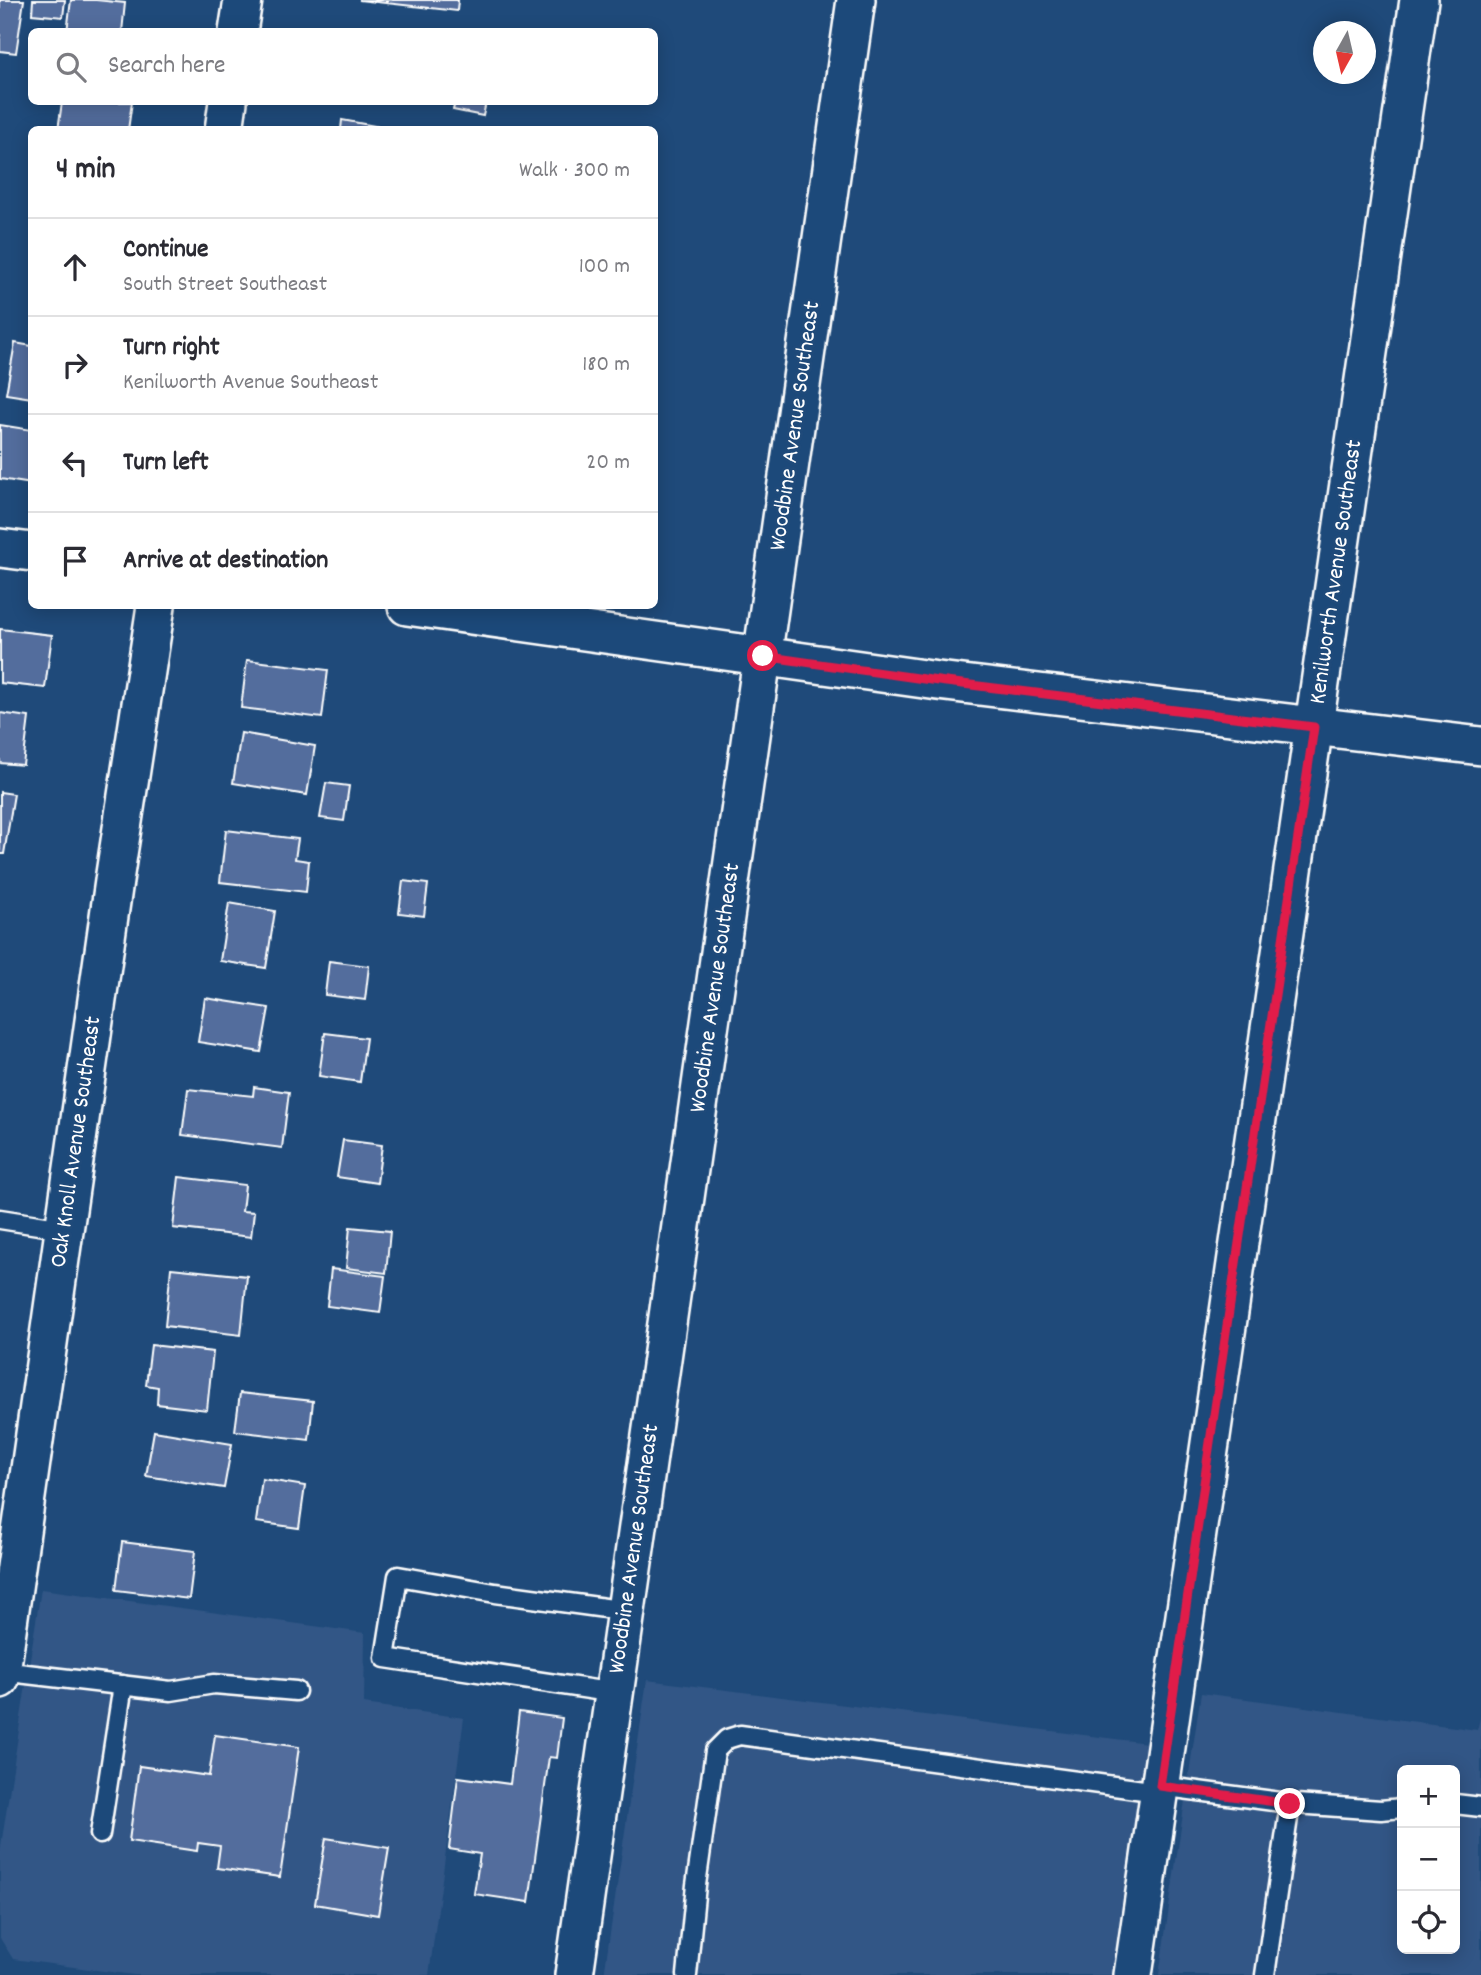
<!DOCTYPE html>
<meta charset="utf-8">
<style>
body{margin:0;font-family:Dekko,sans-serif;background:#f2f2f3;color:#2b2b33}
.controls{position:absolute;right:21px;bottom:21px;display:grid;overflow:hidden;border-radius:10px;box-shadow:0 4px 18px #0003}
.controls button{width:63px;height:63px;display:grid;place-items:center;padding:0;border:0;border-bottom:2px solid #e1e1e2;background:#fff;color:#2b2b33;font:35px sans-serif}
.compass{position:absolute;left:1313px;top:21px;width:63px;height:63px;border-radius:50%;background:#fff;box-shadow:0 4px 18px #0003;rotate:188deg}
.stop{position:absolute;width:21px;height:21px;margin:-16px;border:5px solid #e11d48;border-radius:50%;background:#fff}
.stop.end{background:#e11d48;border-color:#fff;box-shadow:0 2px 7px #0008}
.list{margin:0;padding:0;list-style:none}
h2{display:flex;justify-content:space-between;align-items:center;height:91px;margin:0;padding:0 28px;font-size:30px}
h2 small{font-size:23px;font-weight:400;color:#7c7c81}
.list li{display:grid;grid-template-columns:46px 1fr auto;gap:21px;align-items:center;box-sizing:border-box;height:98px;padding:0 28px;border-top:2px solid #e1e1e2}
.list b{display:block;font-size:26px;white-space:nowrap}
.list p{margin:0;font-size:23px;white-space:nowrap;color:#7c7c81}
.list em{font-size:23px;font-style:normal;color:#7c7c81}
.icon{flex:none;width:38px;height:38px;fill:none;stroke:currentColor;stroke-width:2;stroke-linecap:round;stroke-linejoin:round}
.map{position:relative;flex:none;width:1481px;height:1975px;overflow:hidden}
.search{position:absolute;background:#fff;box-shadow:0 4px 18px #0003;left:28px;top:28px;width:630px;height:77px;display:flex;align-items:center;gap:18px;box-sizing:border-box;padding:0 24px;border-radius:10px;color:#7c7c81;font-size:26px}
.panel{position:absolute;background:#fff;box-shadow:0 4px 18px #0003;left:28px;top:126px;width:630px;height:483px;border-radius:10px}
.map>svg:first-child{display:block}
.built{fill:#325786;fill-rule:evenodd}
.building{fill:#526d9d;stroke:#fff;stroke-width:2}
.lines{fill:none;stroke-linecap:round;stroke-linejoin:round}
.service-casing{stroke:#fff;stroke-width:23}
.minor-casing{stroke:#fff;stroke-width:42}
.service{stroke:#1f4a7a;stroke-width:18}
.minor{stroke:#1f4a7a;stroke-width:37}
.route{stroke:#e11d48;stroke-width:9}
.labels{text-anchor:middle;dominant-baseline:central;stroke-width:6;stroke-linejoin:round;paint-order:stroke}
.street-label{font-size:24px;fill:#fff;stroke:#1f4a7a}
</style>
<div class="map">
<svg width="1481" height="1975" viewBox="0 0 1481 1975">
<rect width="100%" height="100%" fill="#1f4a7a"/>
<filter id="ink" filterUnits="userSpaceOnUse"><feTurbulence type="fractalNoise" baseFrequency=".0143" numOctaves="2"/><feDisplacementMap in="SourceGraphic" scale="14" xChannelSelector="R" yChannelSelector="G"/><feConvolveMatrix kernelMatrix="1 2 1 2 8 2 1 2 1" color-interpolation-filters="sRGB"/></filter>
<g filter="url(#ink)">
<g class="built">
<polygon points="41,1589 365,1633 364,1704 464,1718 429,1975 134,1975 13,1959 0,1938 0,1852"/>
<polygon points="647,1680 1147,1743 1116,1975 604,1975"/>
<path d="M1201,1693L1477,1730L1481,1715V1975H1159ZM1402,1770H1455V1949H1402Z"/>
</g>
<g class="building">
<polygon points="0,0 24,0 16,53 0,51"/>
<polygon points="33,0 65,0 63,17 32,14"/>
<polygon points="71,0 96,0 125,3 122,32 67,32"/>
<polygon points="359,0 458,0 457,11"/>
<polygon points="62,102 132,102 128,130 58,130"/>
<polygon points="455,102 486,102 483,116 453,110"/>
<polygon points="342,120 397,130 341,130"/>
<polygon points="15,343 32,346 32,398 6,394"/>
<polygon points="0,425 32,430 32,484 0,479"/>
<polygon points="0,629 52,635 45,688 0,683"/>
<polygon points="247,660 328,670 322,718 241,708"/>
<polygon points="0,713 29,717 23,765 0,763"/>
<polygon points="241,733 315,746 307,795 233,783"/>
<polygon points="326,783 349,786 344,821 320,818"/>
<polygon points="0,792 14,794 4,854 0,854"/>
<polygon points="226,830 298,839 295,859 309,861 306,892 220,882"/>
<polygon points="403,881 428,884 424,916 399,913"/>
<polygon points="229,903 275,911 266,968 220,961"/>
<polygon points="329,961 369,966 365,1000 325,995"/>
<polygon points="205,998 269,1008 261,1052 198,1042"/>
<polygon points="325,1033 366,1038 360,1082 319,1076"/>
<polygon points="254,1087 289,1092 282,1148 182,1135 188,1089 253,1096"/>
<polygon points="343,1140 382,1145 377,1183 337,1177"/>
<polygon points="179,1177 245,1185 242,1211 254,1212 251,1237 173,1228"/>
<polygon points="350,1227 390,1231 386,1273 346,1268"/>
<polygon points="171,1268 247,1276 241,1335 165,1326"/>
<polygon points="331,1269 385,1276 380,1313 327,1306"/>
<polygon points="151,1345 213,1352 207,1410 157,1404 158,1387 146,1385"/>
<polygon points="240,1393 313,1401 309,1440 235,1431"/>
<polygon points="154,1431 232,1444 224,1488 146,1476"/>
<polygon points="262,1479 305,1486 299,1528 256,1522"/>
<polygon points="122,1542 195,1551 189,1599 116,1590"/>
<polygon points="519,1712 562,1718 557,1758 549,1757 529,1902 474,1894 480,1854 449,1849 458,1777 510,1784"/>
<polygon points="215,1735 299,1747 280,1877 217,1868 220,1846 198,1843 197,1851 129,1841 139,1766 209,1776"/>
<polygon points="326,1838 389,1848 378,1915 315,1904"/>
</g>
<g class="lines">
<defs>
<g id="service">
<polyline points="0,1219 64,1229"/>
<polyline points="1,1671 171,1691 214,1684 296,1691"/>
<polyline points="615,1693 385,1658 398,1576 495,1593 627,1611"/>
<polyline points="1160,1786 1296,1804 1381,1810 1402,1808"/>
<polyline points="1455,1804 1481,1807"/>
<polyline points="100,1834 123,1685"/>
<polyline points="687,1975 696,1885 715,1751 727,1739 740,1735 1158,1792"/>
<polyline points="1265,1975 1290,1804"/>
</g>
<g id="minor">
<polyline points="238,32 243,0"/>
<polyline points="224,130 228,102"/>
<polyline points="0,548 32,552"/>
<polyline points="407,606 938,681 1481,746"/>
<polyline points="0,1679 115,874 156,606"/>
<polyline points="574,1975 856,0"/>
<polyline points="1133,1975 1419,0"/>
</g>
</defs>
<use href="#service" class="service-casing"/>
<use href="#minor" class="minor-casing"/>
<use href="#service" class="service"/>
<use href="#minor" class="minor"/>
</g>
</g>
<g class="lines" filter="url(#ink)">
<polyline class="route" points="763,656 938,681 1314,727 1160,1786 1290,1804"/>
</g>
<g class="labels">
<g class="street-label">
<text transform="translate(796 426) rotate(-82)">Woodbine Avenue Southeast</text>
<text transform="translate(1337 572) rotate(-82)">Kenilworth Avenue Southeast</text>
<text transform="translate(716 988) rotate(-82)">Woodbine Avenue Southeast</text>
<text transform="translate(77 1142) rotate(-82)">Oak Knoll Avenue Southeast</text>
<text transform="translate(635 1549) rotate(-82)">Woodbine Avenue Southeast</text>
</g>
</g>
</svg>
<div class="controls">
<button>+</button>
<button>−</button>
<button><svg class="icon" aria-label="locate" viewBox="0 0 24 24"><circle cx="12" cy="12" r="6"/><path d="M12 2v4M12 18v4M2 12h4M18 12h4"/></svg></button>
</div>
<svg class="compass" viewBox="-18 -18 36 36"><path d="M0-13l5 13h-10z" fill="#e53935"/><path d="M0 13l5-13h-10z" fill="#7c7c81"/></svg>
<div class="stop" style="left:763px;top:656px"></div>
<div class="stop end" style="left:1290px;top:1804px"></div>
<div class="search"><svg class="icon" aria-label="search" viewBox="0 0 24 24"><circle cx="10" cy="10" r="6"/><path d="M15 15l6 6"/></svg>Search here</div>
<section class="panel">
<h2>4 min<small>Walk · 300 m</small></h2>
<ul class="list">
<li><svg class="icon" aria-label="ahead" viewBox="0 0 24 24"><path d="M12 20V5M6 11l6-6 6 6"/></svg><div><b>Continue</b><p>South Street Southeast</p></div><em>100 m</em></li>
<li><svg class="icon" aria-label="right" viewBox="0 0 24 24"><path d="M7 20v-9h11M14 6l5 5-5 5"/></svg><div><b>Turn right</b><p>Kenilworth Avenue Southeast</p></div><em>180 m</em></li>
<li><svg class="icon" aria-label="left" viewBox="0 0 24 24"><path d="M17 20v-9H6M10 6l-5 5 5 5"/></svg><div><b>Turn left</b></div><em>20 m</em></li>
<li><svg class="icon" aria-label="arrive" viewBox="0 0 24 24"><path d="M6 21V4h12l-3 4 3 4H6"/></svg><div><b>Arrive at destination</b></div></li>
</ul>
</section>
</div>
